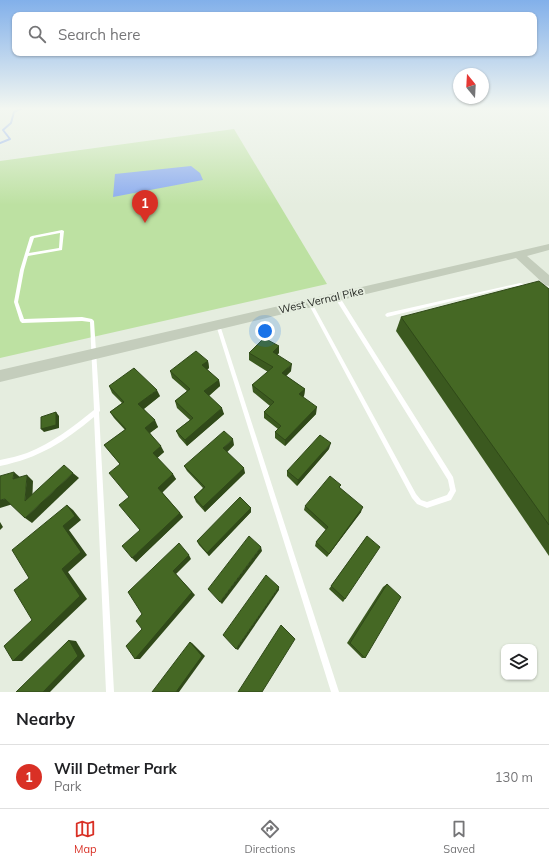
<!DOCTYPE html>
<style>
body{margin:0;font-family:Mulish,sans-serif;background:#f2f2f2;color:#202124}
.controls{position:absolute;right:12px;bottom:12px;display:grid;overflow:hidden;border-radius:8px;box-shadow:0 1px 3px #0004}
.controls button{width:36px;height:36px;display:grid;place-items:center;padding:0;border:0;border-bottom:1px solid #e0e0e0;background:#fff;color:#202124;font:20px sans-serif}
.compass{position:absolute;left:453px;top:68px;width:36px;height:36px;border-radius:50%;background:#fff;box-shadow:0 1px 3px #0004;rotate:342deg}
.you{position:absolute;left:265px;top:331px;width:14px;height:14px;margin:-10px;border:3px solid #fff;border-radius:50%;background:#1a73e8;box-shadow:0 0 0 6px #1a73e833}
.badge{display:grid;place-items:center;width:26px;height:26px;border-radius:50%;background:#d93025;color:#fff;font-size:13px;font-weight:700}
.pin{position:absolute;translate:-50% -33px;filter:drop-shadow(0 1px 2px #0008)}
.pin::after{content:'';position:absolute;top:21px;width:14px;height:12px;background:inherit;clip-path:polygon(0 0,100% 0,50% 100%)}
.list{margin:0;padding:0;list-style:none}
h2{display:flex;justify-content:space-between;align-items:center;height:52px;margin:0;padding:0 16px;font-size:17px}
h2 small{font-size:13px;font-weight:400;color:#757577}
.list li{display:grid;grid-template-columns:26px 1fr auto;gap:12px;align-items:center;box-sizing:border-box;height:64px;padding:0 16px;border-top:1px solid #e0e0e0}
.list b{display:block;font-size:15px;white-space:nowrap}
.list p{margin:0;font-size:13px;white-space:nowrap;color:#757577}
.list em{font-size:13px;font-style:normal;color:#757577}
.icon{flex:none;width:22px;height:22px;fill:none;stroke:currentColor;stroke-width:2;stroke-linecap:round;stroke-linejoin:round}
.map{position:relative;flex:none;width:549px;height:692px;overflow:hidden}
.search{position:absolute;background:#fff;box-shadow:0 1px 3px #0004;left:12px;right:12px;top:12px;height:44px;display:flex;align-items:center;gap:10px;box-sizing:border-box;padding:0 14px;border-radius:8px;color:#757577;font-size:15px}
.sheet{height:116px;background:#fff}
nav{display:flex;justify-content:space-around;align-items:center;box-sizing:border-box;height:56px;border-top:1px solid #e0e0e0;background:#fff;font-size:11px;color:#757577}
nav a{display:grid;justify-items:center;gap:2px}
nav .on{color:#d93025}
.map>svg:first-child{display:block}
.green{fill:#bde1a2}
.water{fill:#89aaee}
.lines{fill:none;stroke-linecap:round;stroke-linejoin:round}
.stream{stroke:#89aaee;stroke-width:2}
.lane{fill:#fff;fill-rule:evenodd}
.secondary{fill:#c4cdbc;fill-rule:evenodd}
.wall{fill:#3b591f}
.shaded-wall{fill:#304919}
.building{fill:#456824;stroke:#304919}
.labels{text-anchor:middle;dominant-baseline:central;stroke-width:4;stroke-linejoin:round;paint-order:stroke}
.street-label{font-size:11px;fill:#272a25;stroke:#e5eddf}
</style>
<div class="map">
<svg width="549" height="692" viewBox="0 0 549 692">
<rect width="100%" height="100%" fill="#e5eddf"/>
<polygon class="green" points="234,129 327,284 0,358 0,161"/>
<polygon class="water" points="191,166 200,173 203,180 113,197 115,174"/>
<g class="lines">
<polyline class="stream" points="0,143 10,139 3,130 11,123 14,112 22,108"/>
<g class="lane">
<path d="M62,230L64,231L62,250L28,256L24,270L18,302L24,319L82,317L92,319L94,321L100,411L99,412L114,692H106L94,417C64,442 39,458 0,466V460C9,458 19,456 27,453C52,443 73,427 94,410L90,322L82,321L22,323L20,321L14,302L20,270L30,237L32,236ZM60,233L59,248L29,253L34,238Z"/>
<polygon points="520,283 530,286 530,287 528,289 520,286 509,287 387,317 385,315 387,313"/>
<polygon points="337,295 339,296 453,477 456,491 451,500 427,508 417,504 412,498 308,303 308,302 312,302 312,303 416,494 421,500 427,502 447,495 450,490 448,480 335,298 335,297"/>
<polygon points="218,323 220,325 339,692 331,692 216,325"/>
</g>
<polygon class="secondary" points="549,244 549,250 527,256 549,275 549,286 545,285 516,258 0,382 0,370"/>
</g>
<g class="wall">
<polygon points="549,289 549,556 396,331 401,317"/>
<polygon points="279,346 279,353 277,354 291,371 286,376 305,389 304,396 303,397 316,414 285,446 275,438 275,432 278,429 264,418 264,412 270,406 253,392 252,385 268,372 249,360 249,353"/>
<polygon points="208,361 209,368 207,370 219,380 220,386 209,396 224,414 187,446 179,437 176,431 190,420 177,408 175,401 187,391 172,378 170,371"/>
<polygon points="109,386 160,396 144,409 158,427 150,433 164,452 157,458 176,479 162,492 180,513 183,517 136,562 140,530 129,497 120,464 104,445 125,430 114,418 110,412 122,403 112,393"/>
<polygon points="234,445 227,452 245,473 205,512 196,502 194,497 203,488 187,471 184,466"/>
<polygon points="329,449 297,486 287,476 287,471"/>
<polygon points="340,488 361,512 327,557 315,546 316,542 326,530 304,510 305,506"/>
<polygon points="251,508 251,512 209,556 199,545 197,541"/>
<polygon points="367,536 345,599 343,602 329,589"/>
<polygon points="387,584 365,658 362,658 347,643 383,587"/>
</g>
<g class="shaded-wall">
<polygon points="279,346 279,353 273,359 273,352"/>
<polygon points="208,361 209,368 203,372 202,365"/>
<polygon points="292,364 291,371 282,380 282,373"/>
<polygon points="219,380 220,386 206,398 204,391"/>
<polygon points="305,389 304,396 299,401 299,394"/>
<polygon points="157,390 160,396 142,410 138,404"/>
<polygon points="317,407 316,414 285,446 285,440"/>
<polygon points="222,408 224,414 187,446 185,440"/>
<polygon points="56,412 59,416 59,428 44,432 41,429"/>
<polygon points="155,420 158,427 148,434 145,428"/>
<polygon points="233,439 234,445 225,454 223,448"/>
<polygon points="331,443 329,449 297,486 298,480"/>
<polygon points="161,446 164,452 156,459 153,453"/>
<polygon points="244,468 245,473 205,512 203,507"/>
<polygon points="14,472 21,478 13,479"/>
<polygon points="73,473 79,478 32,523 25,518"/>
<polygon points="173,474 176,479 162,493 158,488"/>
<polygon points="27,475 33,481 32,506 25,501"/>
<polygon points="5,499 13,504 0,508 0,500"/>
<polygon points="67,505 73,510 81,520 69,530 87,555 68,572 87,599 22,661 13,661 62,569 63,526"/>
<polygon points="363,507 361,512 327,557 329,554"/>
<polygon points="251,508 251,512 209,556 207,553"/>
<polygon points="180,513 183,517 136,562 132,558"/>
<polygon points="0,522 3,527 0,530"/>
<polygon points="261,547 262,551 222,604 220,602"/>
<polygon points="189,555 191,559 176,574 195,595 140,659 135,659 173,571"/>
<polygon points="279,587 279,590 238,650 236,649"/>
<polygon points="69,640 76,641 85,656 50,692 43,692"/>
<polygon points="190,642 192,643 205,656 179,692 176,692"/>
</g>
<g class="building">
<polygon points="539,281 549,289 549,525 401,317"/>
<polygon points="264,338 279,346 273,352 292,364 282,373 305,389 299,394 317,407 285,440 275,432 281,426 264,412 274,402 252,385 273,367 249,353"/>
<polygon points="196,351 208,361 202,365 219,380 204,391 222,408 185,440 176,431 193,418 175,401 190,389 170,371"/>
<polygon points="134,368 157,390 138,404 155,420 145,428 161,446 153,453 173,474 158,488 180,513 132,558 122,546 140,530 119,505 129,497 109,473 120,464 104,445 126,429 110,412 124,402 109,386"/>
<polygon points="56,412 56,425 41,429 41,417"/>
<polygon points="224,431 233,439 223,448 244,468 203,507 194,497 205,487 184,466"/>
<polygon points="320,435 331,443 298,480 287,471"/>
<polygon points="64,465 73,473 25,518 5,499 0,500 0,476 14,472 13,479 27,475 25,501"/>
<polygon points="330,476 341,485 339,487 363,507 329,554 316,542 328,527 305,506"/>
<polygon points="240,497 251,508 207,553 197,541"/>
<polygon points="67,505 75,516 63,526 81,552 62,569 80,596 13,661 4,646 32,620 14,590 29,578 12,550"/>
<polygon points="249,536 261,547 220,602 208,589"/>
<polygon points="367,536 380,547 345,599 331,586"/>
<polygon points="179,543 189,555 173,571 192,592 135,659 126,646 142,629 136,621 142,614 128,592"/>
<polygon points="266,575 279,587 236,649 223,635"/>
<polygon points="387,584 401,597 365,658 350,643"/>
<polygon points="281,625 295,639 262,692 238,692"/>
<polygon points="69,640 78,656 43,692 16,692"/>
<polygon points="190,642 202,656 176,692 152,692"/>
</g>
<linearGradient id="sky" x2="0" y2="1"><stop stop-color="#82b0ea"/><stop offset="0.53" stop-color="#f3f7f1"/><stop offset="1" stop-color="#f3f7f1" stop-opacity="0"/></linearGradient>
<rect width="549" height="205" fill="url(#sky)"/>
<g class="labels">
<g class="street-label">
<text transform="translate(321 300) rotate(-13)">West Vernal Pike</text>
</g>
</g>
</svg>
<div class="controls">
<button><svg class="icon" aria-label="layers" viewBox="0 0 24 24"><path d="M12 4l9 5-9 5-9-5zM3 14l9 5 9-5"/></svg></button>
</div>
<svg class="compass" viewBox="-18 -18 36 36"><path d="M0-13l5 13h-10z" fill="#e53935"/><path d="M0 13l5-13h-10z" fill="#757577"/></svg>
<div class="you"></div>
<div class="pin badge" style="left:145px;top:223px">1</div>
<div class="search"><svg class="icon" aria-label="search" viewBox="0 0 24 24"><circle cx="10" cy="10" r="6"/><path d="M15 15l6 6"/></svg>Search here</div>
</div>
<section class="sheet">
<h2>Nearby<small></small></h2>
<ul class="list">
<li><span class="badge">1</span><div><b>Will Detmer Park</b><p>Park</p></div><em>130 m</em></li>
</ul>
</section>
<nav>
<a class="on"><svg class="icon" aria-label="map" viewBox="0 0 24 24"><path d="M3 6l6-2 6 2 6-2v14l-6 2-6-2-6 2zM9 4v14M15 6v14"/></svg>Map</a>
<a><svg class="icon" aria-label="directions" viewBox="0 0 24 24"><path d="M12 3l9 9-9 9-9-9zM9 14v-3h6M13 9l2 2-2 2"/></svg>Directions</a>
<a><svg class="icon" aria-label="saved" viewBox="0 0 24 24"><path d="M7 4h10v16l-5-4-5 4z"/></svg>Saved</a>
</nav>
